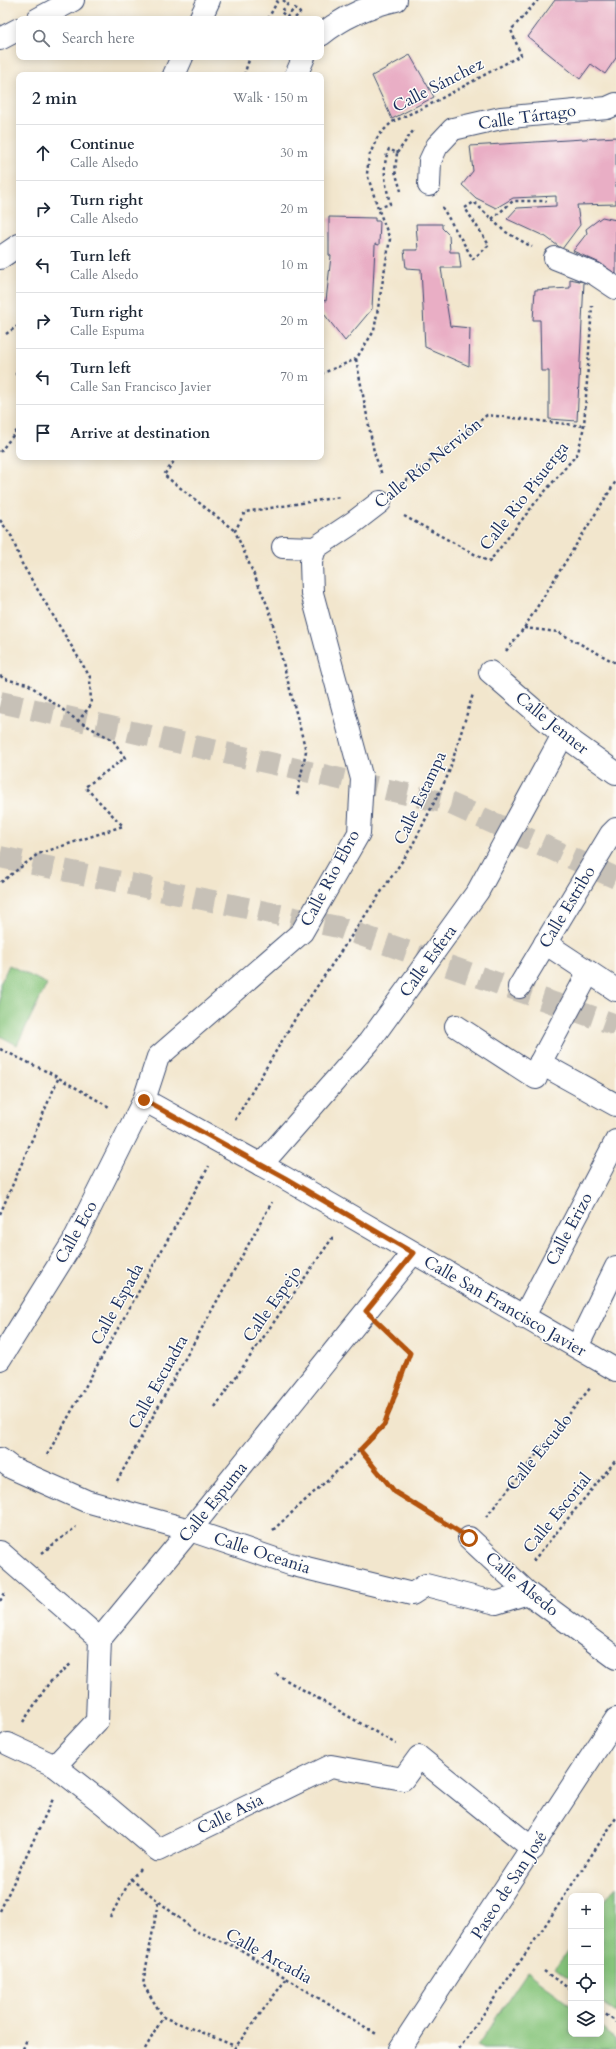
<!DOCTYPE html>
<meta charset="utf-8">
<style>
body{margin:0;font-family:Cardo,serif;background:#f6f6f7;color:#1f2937}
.controls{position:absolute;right:12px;bottom:12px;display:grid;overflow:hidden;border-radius:8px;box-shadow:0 2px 10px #0003}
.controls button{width:36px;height:36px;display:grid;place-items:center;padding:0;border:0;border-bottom:1px solid #e0e1e3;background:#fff;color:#1f2937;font:20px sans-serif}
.stop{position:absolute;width:12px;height:12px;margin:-9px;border:3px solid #b45309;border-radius:50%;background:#fff}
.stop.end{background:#b45309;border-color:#fff;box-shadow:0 1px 4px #0008}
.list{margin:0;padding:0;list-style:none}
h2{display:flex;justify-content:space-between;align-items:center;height:52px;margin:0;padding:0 16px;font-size:17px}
h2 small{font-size:13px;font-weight:400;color:#747a83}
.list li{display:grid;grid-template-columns:26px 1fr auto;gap:12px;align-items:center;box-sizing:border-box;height:56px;padding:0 16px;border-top:1px solid #e0e1e3}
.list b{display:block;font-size:15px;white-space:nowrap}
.list p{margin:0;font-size:13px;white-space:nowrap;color:#747a83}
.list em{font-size:13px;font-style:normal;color:#747a83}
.icon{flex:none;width:22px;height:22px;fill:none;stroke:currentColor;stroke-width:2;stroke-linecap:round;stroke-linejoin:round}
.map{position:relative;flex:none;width:616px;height:2049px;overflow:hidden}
.search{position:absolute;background:#fff;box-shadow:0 2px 10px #0003;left:16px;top:16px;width:308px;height:44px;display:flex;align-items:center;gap:10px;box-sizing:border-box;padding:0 14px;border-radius:8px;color:#747a83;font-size:15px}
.panel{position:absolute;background:#fff;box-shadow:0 2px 10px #0003;left:16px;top:72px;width:308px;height:388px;border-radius:8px}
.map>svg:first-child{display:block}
.green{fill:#87c57b;stroke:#517a6c}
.building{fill:#e9aec5}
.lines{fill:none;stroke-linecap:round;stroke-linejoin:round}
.highway-tunnel{stroke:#c7c1b7;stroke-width:22;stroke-dasharray:22 11;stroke-linecap:butt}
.minor-casing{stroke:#3b4a6f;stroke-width:24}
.path{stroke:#3b4a6f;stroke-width:2.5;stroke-dasharray:3 3;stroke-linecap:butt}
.minor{stroke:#fff;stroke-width:22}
.route{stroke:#b45309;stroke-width:5}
.labels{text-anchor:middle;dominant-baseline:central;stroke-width:3;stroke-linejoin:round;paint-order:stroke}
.street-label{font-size:17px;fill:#1b2f5e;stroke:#fdfcf7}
</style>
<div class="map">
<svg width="616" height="2049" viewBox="0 0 616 2049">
<rect width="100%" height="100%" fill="#fdfcf7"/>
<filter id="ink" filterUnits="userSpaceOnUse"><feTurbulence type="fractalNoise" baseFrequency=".025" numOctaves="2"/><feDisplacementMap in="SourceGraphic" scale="8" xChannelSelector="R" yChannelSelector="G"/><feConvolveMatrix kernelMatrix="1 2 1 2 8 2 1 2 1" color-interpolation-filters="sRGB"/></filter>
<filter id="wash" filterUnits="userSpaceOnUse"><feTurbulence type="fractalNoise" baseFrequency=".012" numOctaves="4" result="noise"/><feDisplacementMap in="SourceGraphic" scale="16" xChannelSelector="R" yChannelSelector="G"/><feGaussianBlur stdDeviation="0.9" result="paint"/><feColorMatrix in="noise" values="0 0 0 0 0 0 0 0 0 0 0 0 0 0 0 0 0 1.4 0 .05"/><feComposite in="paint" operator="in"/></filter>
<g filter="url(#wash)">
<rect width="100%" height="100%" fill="#f2e6cd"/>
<g class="green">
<polygon points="9,965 47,984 17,1045 0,1036 0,984"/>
<polygon points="616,1886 616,2013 601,2002 601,1906"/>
<polygon points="571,1947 571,1980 555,1968"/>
<polygon points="527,1972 571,2005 571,2034 601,2034 601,2028 616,2039 616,2049 484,2049 477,2046"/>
</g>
<g id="blocks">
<g class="building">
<polygon points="555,0 616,0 616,58 605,74 591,64 580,79 528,37"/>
<polygon points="410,55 434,97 392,119 372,76"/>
<polygon points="616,137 616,204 577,205 580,225 562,249 546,237 507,219 517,208 556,206 556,196 513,198 496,208 476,198 462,185 473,171 470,146"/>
<polygon points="329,217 375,218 375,221 380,221 379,245 375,244 375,246 372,309 345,341 321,310 321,300 326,301 331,256 329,255"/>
<polygon points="602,217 616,220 616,274 600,263 573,251 587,233 586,229"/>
<polygon points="416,224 442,224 442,228 449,235 450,252 459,252 461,268 441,268 450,326 470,328 469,366 425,347 421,269 406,268 404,250 418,250"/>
<polygon points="570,279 584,282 577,421 549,419 549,371 541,371 540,320 533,320 535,290 570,288"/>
</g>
</g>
</g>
<g filter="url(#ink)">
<use href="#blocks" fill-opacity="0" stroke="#3b4a6f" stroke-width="1"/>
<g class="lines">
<g class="highway-tunnel">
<polyline points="0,702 451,804 616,878"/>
<polyline points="0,857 338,927 616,1025"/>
</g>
<defs>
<g id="minor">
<polyline points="38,19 73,0"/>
<polyline points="200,19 209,0"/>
<path d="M321,35C343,17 368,6 396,0"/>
<polyline points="0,39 19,29"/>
<polyline points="174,75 182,57"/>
<polyline points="296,75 304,57"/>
<polyline points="429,185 430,161 437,146 453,129 501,118 607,108 616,104"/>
<polyline points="0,258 19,245"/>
<polyline points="555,258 595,274 616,288"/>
<polyline points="283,547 315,548 354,522 380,502"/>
<polyline points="490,672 563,735 616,773"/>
<polyline points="545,943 616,990"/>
<polyline points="519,987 611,834 616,829"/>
<polyline points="456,1026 536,1078 540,1063 616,1105"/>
<polyline points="540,1063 589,972"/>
<polyline points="144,1100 285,1178 616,1370"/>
<polyline points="261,1165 369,1042 478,891 563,735"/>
<polyline points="523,1318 616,1141"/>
<polyline points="577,1347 616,1267"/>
<polyline points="0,1359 73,1242 144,1100 158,1057 302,932 359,833 362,779 312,593 311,562 315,548"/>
<polyline points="0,1459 12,1468 86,1501 190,1530 290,1564 412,1594 426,1585 496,1603 528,1593"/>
<polyline points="469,1538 528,1593 616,1658"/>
<polyline points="0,1552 100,1639 97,1721 55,1766"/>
<polyline points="100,1639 190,1530 413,1253"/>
<polyline points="8,1744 55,1766 105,1805 158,1850 331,1766 403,1779 419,1757 533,1849"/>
<polyline points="400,2049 616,1719"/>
</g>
</defs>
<use href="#minor" class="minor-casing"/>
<g class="path">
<polyline points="283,0 288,4 281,12 287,17 295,8 300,13 294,19"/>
<polyline points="268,19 278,0"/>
<polyline points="244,75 250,57"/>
<polyline points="397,153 413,131"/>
<polyline points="442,207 473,259 489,245 465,208 474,202 504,231 532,247"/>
<polyline points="378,208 367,174 369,156 378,136 392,122 431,104 521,55 511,30 538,0"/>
<polyline points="492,219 513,201 547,201"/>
<polyline points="6,334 19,325"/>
<polyline points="356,359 374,452 382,475"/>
<polyline points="19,361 16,374 19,378"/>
<path d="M321,374L356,359L374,331L390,239L378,208L390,204C386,185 381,168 389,149L397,153L395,171L401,191"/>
<polyline points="0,452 19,428"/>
<polyline points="177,457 164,475 235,531"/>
<polyline points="401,485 487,415 584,426"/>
<polyline points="404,516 489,562 535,503 578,453 584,426 592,306"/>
<polyline points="0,520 12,537 21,562 90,677 91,705 78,721"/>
<polyline points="524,628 558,632 614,662 616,659"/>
<polyline points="506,651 524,628 616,481"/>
<polyline points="0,676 8,680 28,684 78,721 113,740 125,758 85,787 123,826 38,854 0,883"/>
<polyline points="297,795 306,751 269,609 235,531 245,512 340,497"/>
<polyline points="0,1049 50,1073 111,1108"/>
<polyline points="235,1120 295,1019 411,848 448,775 473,694"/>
<polyline points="0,1214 58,1079"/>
<polyline points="386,1330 410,1353 385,1425 360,1450 395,1492 447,1524"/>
<polyline points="215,1407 333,1237"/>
<polyline points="47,1455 209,1166"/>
<polyline points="117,1481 272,1202"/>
<polyline points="486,1517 591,1387"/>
<polyline points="273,1530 360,1450"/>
<polyline points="42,1553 76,1527"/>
<polyline points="533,1561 616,1460"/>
<polyline points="0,1601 5,1593"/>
<polyline points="276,1674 396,1744"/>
<polyline points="23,1722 49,1683 72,1663"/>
<polyline points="131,1879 195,1931 238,1948 378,2035"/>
<polyline points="158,1903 143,1984 163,2017"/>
<polyline points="0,1911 53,1799"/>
<polyline points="110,1917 131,1879 140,1869"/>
<polyline points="544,1971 571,1990"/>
<polyline points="601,2011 616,2022"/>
<polyline points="23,2049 27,2039"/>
<polyline points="145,2049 163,2017 235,2046"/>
<polyline points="234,2049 287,1978"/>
<polyline points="459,2049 542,1930 616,1818"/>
</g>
<use href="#minor" class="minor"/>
</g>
</g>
<g class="lines" filter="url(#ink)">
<polyline class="route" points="144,1100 285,1178 413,1253 366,1311 410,1353 384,1425 360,1450 395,1492 469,1538"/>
</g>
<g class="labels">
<g class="street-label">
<text transform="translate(438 85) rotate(-27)">Calle Sánchez</text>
<text transform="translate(527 117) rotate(-8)">Calle Tártago</text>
<text transform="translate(428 463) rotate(-39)">Calle Río Nervión</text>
<text transform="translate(524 496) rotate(-52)">Calle Rio Pisuerga</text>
<text transform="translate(552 723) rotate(39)">Calle Jenner</text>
<text transform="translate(420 798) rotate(-65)">Calle Estampa</text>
<text transform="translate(330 878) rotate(-62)">Calle Rio Ebro</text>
<text transform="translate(567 907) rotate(-59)">Calle Estribo</text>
<text transform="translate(428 961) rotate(-54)">Calle Esfera</text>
<text transform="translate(569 1229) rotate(-62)">Calle Erizo</text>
<text transform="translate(76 1232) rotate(-61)">Calle Eco</text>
<text transform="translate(117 1304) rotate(-61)">Calle Espada</text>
<text transform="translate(272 1304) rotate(-55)">Calle Espejo</text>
<text transform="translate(505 1306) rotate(30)">Calle San Francisco Javier</text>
<text transform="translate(158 1382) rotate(-61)">Calle Escuadra</text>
<text transform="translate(539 1452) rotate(-51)">Calle Escudo</text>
<text transform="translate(213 1502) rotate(-51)">Calle Espuma</text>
<text transform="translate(557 1513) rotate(-51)">Calle Escorial</text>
<text transform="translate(262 1553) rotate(18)">Calle Oceania</text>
<text transform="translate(522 1584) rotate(40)">Calle Alsedo</text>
<text transform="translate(230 1814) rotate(-26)">Calle Asia</text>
<text transform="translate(509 1885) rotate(-57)">Paseo de San José</text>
<text transform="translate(269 1956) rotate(29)">Calle Arcadia</text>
</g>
</g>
</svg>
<div class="controls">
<button>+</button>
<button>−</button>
<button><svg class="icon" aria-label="locate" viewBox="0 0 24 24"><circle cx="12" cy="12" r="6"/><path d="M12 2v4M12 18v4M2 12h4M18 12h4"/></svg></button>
<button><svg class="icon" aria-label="layers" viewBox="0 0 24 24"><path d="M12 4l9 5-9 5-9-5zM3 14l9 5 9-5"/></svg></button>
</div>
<div class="stop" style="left:469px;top:1538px"></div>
<div class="stop end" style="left:144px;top:1100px"></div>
<div class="search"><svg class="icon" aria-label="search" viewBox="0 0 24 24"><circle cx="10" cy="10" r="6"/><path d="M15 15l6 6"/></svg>Search here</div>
<section class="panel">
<h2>2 min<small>Walk · 150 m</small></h2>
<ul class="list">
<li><svg class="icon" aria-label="ahead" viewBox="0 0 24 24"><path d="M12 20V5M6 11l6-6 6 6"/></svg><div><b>Continue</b><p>Calle Alsedo</p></div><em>30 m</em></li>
<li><svg class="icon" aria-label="right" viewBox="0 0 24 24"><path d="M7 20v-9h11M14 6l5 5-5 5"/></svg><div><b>Turn right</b><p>Calle Alsedo</p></div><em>20 m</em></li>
<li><svg class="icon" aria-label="left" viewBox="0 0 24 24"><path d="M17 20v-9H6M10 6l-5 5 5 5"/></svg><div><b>Turn left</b><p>Calle Alsedo</p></div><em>10 m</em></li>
<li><svg class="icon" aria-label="right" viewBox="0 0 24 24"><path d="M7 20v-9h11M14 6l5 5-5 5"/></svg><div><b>Turn right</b><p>Calle Espuma</p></div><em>20 m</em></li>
<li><svg class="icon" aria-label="left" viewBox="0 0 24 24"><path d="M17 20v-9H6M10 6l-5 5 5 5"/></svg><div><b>Turn left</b><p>Calle San Francisco Javier</p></div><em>70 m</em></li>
<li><svg class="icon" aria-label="arrive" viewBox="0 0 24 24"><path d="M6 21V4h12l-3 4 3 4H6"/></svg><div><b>Arrive at destination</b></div></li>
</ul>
</section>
</div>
